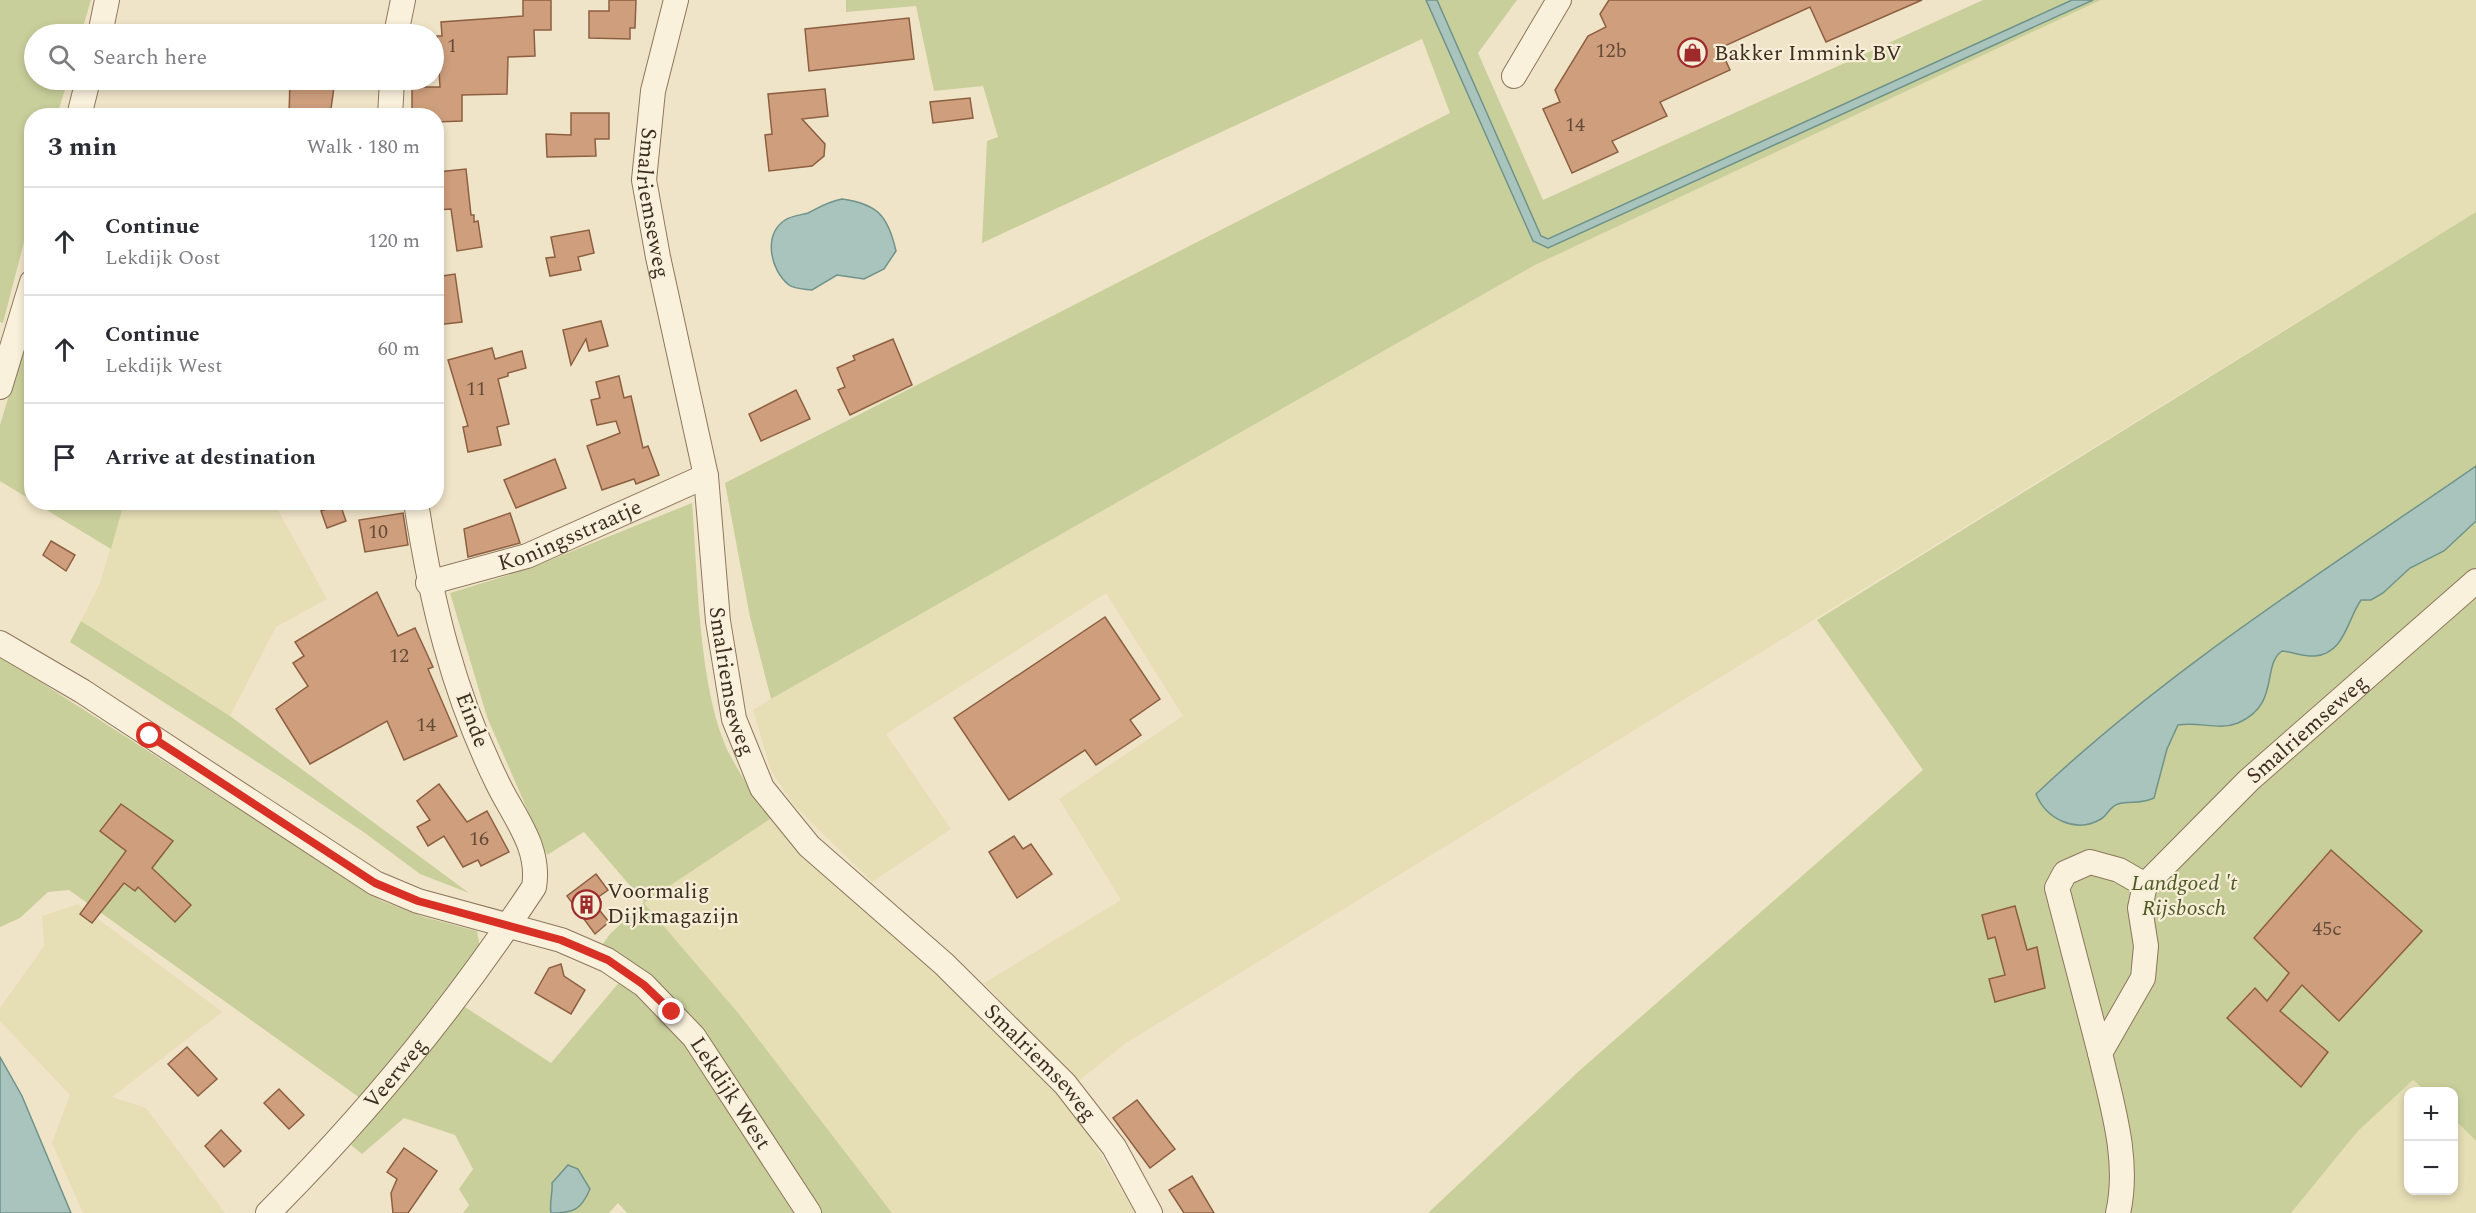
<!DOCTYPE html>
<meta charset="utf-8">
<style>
body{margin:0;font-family:Spectral,serif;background:#f2f2f3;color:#2b2b33}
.controls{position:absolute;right:18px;bottom:18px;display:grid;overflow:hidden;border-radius:12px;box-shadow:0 3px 9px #0003}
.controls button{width:54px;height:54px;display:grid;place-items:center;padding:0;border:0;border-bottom:2px solid #e1e1e2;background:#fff;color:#2b2b33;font:30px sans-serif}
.stop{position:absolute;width:18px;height:18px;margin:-14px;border:4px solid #d93025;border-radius:50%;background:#fff}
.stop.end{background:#d93025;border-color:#fff;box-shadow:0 2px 6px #0008}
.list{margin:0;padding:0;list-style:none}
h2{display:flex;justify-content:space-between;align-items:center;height:78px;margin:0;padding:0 24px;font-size:26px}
h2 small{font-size:20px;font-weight:400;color:#7c7c81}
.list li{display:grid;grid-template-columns:39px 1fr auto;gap:18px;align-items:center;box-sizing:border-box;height:108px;padding:0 24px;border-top:2px solid #e1e1e2}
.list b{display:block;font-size:22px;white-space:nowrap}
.list p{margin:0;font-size:20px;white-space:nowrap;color:#7c7c81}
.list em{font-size:20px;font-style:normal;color:#7c7c81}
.icon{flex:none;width:33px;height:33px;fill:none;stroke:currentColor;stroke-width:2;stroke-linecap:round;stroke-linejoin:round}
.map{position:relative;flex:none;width:2476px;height:1213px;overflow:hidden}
.search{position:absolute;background:#fff;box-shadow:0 3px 9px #0003;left:24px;top:24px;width:420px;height:66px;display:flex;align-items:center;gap:15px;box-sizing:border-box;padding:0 21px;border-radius:33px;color:#7c7c81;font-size:22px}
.panel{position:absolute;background:#fff;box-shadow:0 3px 9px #0003;left:24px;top:108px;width:420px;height:402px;border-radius:24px}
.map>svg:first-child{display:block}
.farmland{fill:#e6deb5}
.green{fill:#c9cf9b}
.water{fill:#a9c4bc;stroke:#6f938a;stroke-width:1.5}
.building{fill:#cf9f7d;stroke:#8d5f41;stroke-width:1.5}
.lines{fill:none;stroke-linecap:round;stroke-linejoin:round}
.minor-casing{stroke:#8d765c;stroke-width:26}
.minor{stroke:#faf1dc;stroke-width:24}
.route{stroke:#d93025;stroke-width:8}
.labels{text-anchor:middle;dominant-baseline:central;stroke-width:4.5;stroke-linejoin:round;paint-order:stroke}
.number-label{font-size:20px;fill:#624a37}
.poi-label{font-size:22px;fill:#3d2e20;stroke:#f7eed8;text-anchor:start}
.street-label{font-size:22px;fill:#3d2e20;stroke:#f7eed8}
.park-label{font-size:22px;font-style:italic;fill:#4d5a26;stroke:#f7eed8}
</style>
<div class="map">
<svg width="2476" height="1213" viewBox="0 0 2476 1213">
<rect width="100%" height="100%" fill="#f0e4c8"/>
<g class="farmland">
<polygon points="2101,0 2476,0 2476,212 1126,1043 1076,1083 984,983 1121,900 1059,799 1183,716 1106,593 886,734 951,829 872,882 794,805 771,771 753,710 771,699 1535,265"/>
<polygon points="124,503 274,503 327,599 276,627 230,716 81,621 100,583"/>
<polygon points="770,819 801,855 937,970 1070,1103 1135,1213 892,1213 739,1014 644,903"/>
<polygon points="78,904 222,1012 112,1097 146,1108 225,1213 83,1213 52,1143 70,1095 0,1021 0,1008 44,946 42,916"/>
<polygon points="2413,1080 2426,1091 2408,1092 2408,1190 2454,1190 2454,1119 2476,1141 2476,1213 2291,1213 2358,1131"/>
</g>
<g class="green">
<polygon points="0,0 91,0 81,34 34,34 34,80 68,80 57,115 32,116 31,215 3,323 0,322"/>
<polygon points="846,0 1517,0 1478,53 1543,200 1983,0 2101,0 1535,265 771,699 750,617 725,483 1450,113 1422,39 982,243 987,141 998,137 983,86 934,91 916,6 846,12"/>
<polygon points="2476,212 2476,1141 2454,1119 2454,1092 2426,1091 2413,1080 2358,1131 2291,1213 1428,1213 1579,1071 1923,770 1817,620"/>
<polygon points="31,322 31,500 0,481 0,425"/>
<polygon points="35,503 124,503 111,549"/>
<path d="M692,503C698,574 698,694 731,757C742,778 757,798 770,819L644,903L739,1014L892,1213H820L676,1003L624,957L599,949L610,934L644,902L584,832L547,855L487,717L450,593L528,569Z"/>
<polygon points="81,621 230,716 469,893 420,874 365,833 290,783 70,642"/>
<polygon points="0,656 382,901 424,917 477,931 480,948 473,958 360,1098 69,890 48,892 20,918 0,927"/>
<polygon points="622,979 684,1045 795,1213 627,1213 618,1203 609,1213 463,1213 469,1205 459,1189 473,1169 455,1135 404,1118 362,1154 351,1145 465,1007 551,1063"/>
</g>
<g class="water">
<polygon points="1426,0 1437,0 1541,236 1548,239 2072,0 2093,0 1548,248 1533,241"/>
<path d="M842,199C878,204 888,216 896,251L884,269L864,279L837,275L812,290C805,289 794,289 789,285C770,270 763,235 785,220C791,216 801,215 808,213C820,207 827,202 842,199Z"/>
<path d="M2476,466V521L2444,551L2410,568L2383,593L2371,600H2361C2347,620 2345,653 2315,656C2306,657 2292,652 2282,651C2261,666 2281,704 2238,723C2218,731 2199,721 2178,725L2167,749L2154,798C2139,805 2130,800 2118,804C2109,807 2108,815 2101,819C2076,834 2046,819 2036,794C2169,668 2326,570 2476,466Z"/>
<polygon points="0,1057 22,1096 71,1213 0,1213"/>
<path d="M568,1165L578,1169L590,1189C581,1210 574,1213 551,1213C549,1202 553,1194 552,1183Z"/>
</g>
<g class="building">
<polygon points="523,0 551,0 551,30 534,30 535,56 508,57 507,94 462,95 462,121 436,122 436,116 412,116 412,87 440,87 437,36 442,36 441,22 523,16"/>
<polygon points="609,0 636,0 635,28 630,28 630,39 589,38 589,11 609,11"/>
<polygon points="1609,0 1922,0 1826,42 1810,7 1720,48 1730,70 1660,102 1667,116 1612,141 1618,152 1572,173 1543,109 1560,102 1555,90 1588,36 1606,27 1600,14"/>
<polygon points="909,18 914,59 809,71 805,29"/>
<polygon points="290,80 335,80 330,116 289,116"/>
<polygon points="825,89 828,116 802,119 825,144 824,156 812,166 769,171 765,135 772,134 768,94"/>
<polygon points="970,98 973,118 933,123 930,102"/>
<polygon points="571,113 609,113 609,139 595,139 596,156 547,157 546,134 571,135"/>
<polygon points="466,169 471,215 474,215 474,222 478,221 482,247 457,251 451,209 436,210 437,172"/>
<polygon points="589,230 594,253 578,257 581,270 550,276 546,258 555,257 551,237"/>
<polygon points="455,274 462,322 436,325 436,277"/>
<polygon points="601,321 608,346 589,351 586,339 571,365 563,330"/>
<polygon points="893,339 912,385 850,415 838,390 845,387 837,368 855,360 853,356"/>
<polygon points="492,348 495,359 522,351 526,368 508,373 508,376 498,379 509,424 497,427 501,445 468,452 463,427 468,426 448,360"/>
<polygon points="619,376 624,398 631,396 643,448 648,446 659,475 636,484 634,479 602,490 587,446 620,433 616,421 597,425 591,400 600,398 596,382"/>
<polygon points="796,390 810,419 761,441 749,414"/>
<polygon points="555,459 566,488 516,508 504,480"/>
<polygon points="340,504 346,521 327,528 321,511"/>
<polygon points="403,513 408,545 365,552 359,520"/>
<polygon points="510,513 520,543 468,557 464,529"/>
<polygon points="51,541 75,555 66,571 43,555"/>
<polygon points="377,592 398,636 415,628 433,667 428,669 457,736 404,760 387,721 310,764 276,709 308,686 293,663 304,656 295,642"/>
<polygon points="1105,617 1160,699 1130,720 1141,735 1096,765 1085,750 1009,800 954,718"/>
<polygon points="439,784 467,822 487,811 509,852 481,866 478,860 463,867 444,836 428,846 417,827 430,820 417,801"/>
<polygon points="121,804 173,841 152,868 191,905 175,922 138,887 135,891 124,883 92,923 80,914 126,851 100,831"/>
<polygon points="1014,836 1023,849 1031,844 1052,874 1017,898 989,852"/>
<polygon points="2331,850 2422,931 2339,1021 2302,985 2280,1011 2328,1052 2301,1087 2227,1018 2255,988 2267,1001 2289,973 2254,938"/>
<polygon points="596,874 608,890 597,898 601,902 596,906 609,922 595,934 567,896"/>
<polygon points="2015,906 2027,950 2037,947 2045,988 1995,1002 1989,979 2005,975 1995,937 1988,939 1982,915"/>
<polygon points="561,964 564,976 585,990 571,1014 535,993 549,968"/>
<polygon points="187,1047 217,1079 198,1096 168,1064"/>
<polygon points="279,1089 304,1115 289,1129 264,1103"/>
<polygon points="1137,1100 1175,1149 1150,1168 1113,1118"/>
<polygon points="221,1130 241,1151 224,1167 205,1146"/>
<polygon points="404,1148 437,1171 408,1213 393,1213 391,1193 397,1179 387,1172"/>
<polygon points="1192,1176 1214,1213 1184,1213 1169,1190"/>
</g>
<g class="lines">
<defs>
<g id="minor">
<path id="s1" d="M676,0L653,91L644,180L658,257L706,476L718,621L734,719L762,788L809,846L944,964L1065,1084L1114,1147L1150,1213"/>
<polyline points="100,34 107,0"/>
<polyline points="396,34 403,0"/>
<polyline points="1514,76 1559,0"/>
<polyline points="79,116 88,80"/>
<polyline points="390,116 392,80"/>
<polyline points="0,387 32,282"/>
<path id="s2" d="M428,583L527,556L706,476"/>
<path id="s3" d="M0,643L82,691L375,883L418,901L561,940L607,960L644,985L694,1037L809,1213"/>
<polyline points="2100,1053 2057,888 2065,873 2090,862 2119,870 2145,885"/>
<path id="s4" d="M268,1213C367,1114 457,1004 534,887C541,847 513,816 497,782C453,692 431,601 416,502"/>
<path id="s5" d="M2118,1213C2130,1160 2112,1105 2100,1053L2143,978L2146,946L2140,908L2145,885L2249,780L2476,581"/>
</g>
</defs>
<use href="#minor" class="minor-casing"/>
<use href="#minor" class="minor"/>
</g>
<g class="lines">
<polyline class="route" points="150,736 375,883 418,901 561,940 608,960 644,985 672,1012"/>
</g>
<defs>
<symbol id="shop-ring" viewBox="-11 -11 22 22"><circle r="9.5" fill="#f7eed8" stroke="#9e2a2b" stroke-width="1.5"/><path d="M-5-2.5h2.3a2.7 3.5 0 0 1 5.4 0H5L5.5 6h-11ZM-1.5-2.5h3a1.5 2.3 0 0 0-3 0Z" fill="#9e2a2b"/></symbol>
<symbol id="building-ring" viewBox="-11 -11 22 22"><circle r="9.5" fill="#f7eed8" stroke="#9e2a2b" stroke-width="1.5"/><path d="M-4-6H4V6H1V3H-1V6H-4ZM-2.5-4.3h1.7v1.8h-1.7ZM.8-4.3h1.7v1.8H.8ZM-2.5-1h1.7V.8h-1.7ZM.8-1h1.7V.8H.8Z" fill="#9e2a2b"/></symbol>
</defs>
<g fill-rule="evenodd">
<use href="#shop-ring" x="1676" y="36" width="33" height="33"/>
<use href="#building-ring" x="570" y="888" width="33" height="33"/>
</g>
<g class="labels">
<g class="number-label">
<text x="452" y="46">1</text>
<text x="1611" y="51">12b</text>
<text x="1575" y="125">14</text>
<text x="476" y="389">11</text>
<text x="378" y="532">10</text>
<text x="399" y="656">12</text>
<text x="426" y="725">14</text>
<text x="479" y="839">16</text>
<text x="2327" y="929">45c</text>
</g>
<g class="poi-label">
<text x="1714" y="53">Bakker Immink BV</text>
<text x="607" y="891">Voormalig<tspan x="607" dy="25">Dijkmagazijn</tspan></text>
</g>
<g class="street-label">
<text stroke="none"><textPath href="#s1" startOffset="207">Smalriemseweg</textPath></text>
<text stroke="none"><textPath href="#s2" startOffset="150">Koningsstraatje</textPath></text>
<text stroke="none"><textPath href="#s1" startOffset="693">Smalriemseweg</textPath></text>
<text transform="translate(472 720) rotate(69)">Einde</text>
<text stroke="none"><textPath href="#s5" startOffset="568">Smalriemseweg</textPath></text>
<text stroke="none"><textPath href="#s1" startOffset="1197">Smalriemseweg</textPath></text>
<text stroke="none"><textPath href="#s4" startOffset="189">Veerweg</textPath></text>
<text stroke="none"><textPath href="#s3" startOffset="874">Lekdijk West</textPath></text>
</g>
<g class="park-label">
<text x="2184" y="883">Landgoed 't<tspan x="2184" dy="25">Rijsbosch</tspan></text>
</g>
</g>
</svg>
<div class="controls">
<button>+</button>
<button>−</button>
</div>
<div class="stop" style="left:150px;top:736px"></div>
<div class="stop end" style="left:672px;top:1012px"></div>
<div class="search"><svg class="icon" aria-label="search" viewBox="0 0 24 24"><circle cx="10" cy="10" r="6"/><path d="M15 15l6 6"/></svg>Search here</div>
<section class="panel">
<h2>3 min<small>Walk · 180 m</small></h2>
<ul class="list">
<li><svg class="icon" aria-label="ahead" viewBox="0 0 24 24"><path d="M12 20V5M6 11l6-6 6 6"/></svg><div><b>Continue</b><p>Lekdijk Oost</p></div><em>120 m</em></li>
<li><svg class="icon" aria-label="ahead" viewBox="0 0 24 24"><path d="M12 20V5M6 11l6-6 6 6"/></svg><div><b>Continue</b><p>Lekdijk West</p></div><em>60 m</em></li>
<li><svg class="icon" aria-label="arrive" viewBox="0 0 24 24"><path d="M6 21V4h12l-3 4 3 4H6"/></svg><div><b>Arrive at destination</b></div></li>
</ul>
</section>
</div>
